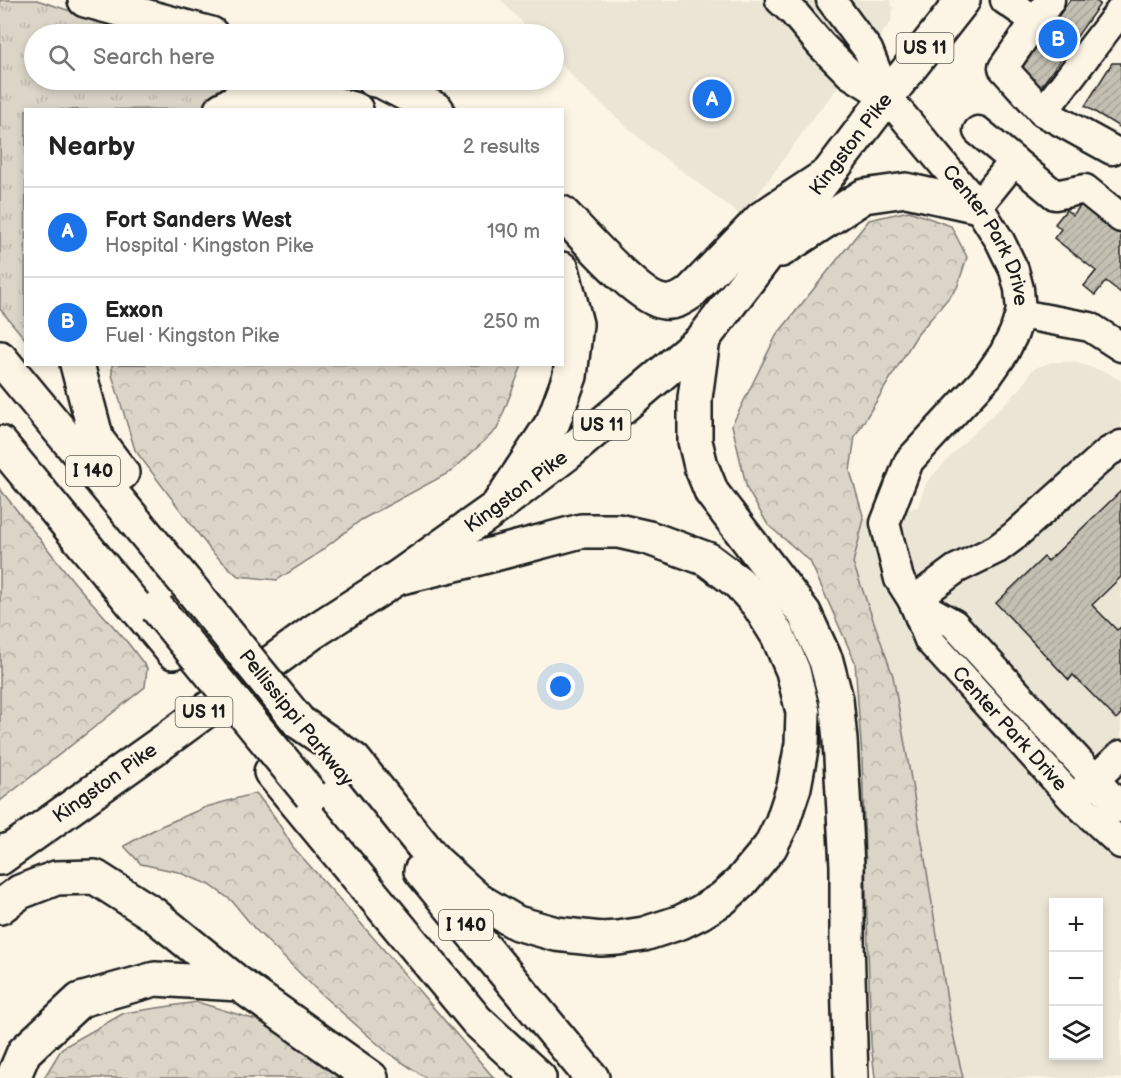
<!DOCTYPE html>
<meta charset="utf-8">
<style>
body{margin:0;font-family:"Balsamiq Sans",sans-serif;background:#f2f2f2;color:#222}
.controls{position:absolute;right:18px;bottom:18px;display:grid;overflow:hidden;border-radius:0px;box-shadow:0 3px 9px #0003}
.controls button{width:54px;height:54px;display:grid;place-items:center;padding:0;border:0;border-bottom:2px solid #e0e0e0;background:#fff;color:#222;font:30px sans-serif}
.you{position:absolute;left:561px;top:687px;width:21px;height:21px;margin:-15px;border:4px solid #fff;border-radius:50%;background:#1a73e8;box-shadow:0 0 0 9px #1a73e833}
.badge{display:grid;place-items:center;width:39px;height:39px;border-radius:50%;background:#1a73e8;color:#fff;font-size:20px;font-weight:700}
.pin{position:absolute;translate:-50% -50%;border:3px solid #fff;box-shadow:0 2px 6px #0006}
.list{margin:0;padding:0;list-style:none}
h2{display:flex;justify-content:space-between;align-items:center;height:78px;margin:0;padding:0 24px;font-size:26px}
h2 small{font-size:20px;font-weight:400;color:#767676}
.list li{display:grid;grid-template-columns:39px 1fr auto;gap:18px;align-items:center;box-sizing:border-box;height:90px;padding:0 24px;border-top:2px solid #e0e0e0}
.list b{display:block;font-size:22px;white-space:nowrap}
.list p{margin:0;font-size:20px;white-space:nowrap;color:#767676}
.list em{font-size:20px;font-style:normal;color:#767676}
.icon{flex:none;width:33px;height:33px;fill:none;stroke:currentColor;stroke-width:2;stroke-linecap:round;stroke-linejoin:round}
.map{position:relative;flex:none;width:1121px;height:1078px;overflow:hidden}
.search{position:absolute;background:#fff;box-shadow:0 3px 9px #0003;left:24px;top:24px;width:540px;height:66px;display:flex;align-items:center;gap:15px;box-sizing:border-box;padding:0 21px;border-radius:33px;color:#767676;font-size:22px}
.panel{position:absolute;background:#fff;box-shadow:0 3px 9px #0003;left:24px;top:108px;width:540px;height:258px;border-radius:0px}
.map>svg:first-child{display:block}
.built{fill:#ebe5d6;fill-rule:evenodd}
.grass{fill:url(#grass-tufts);stroke:#7c7872;stroke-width:1.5}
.forest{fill:url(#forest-crowns);stroke:#7c7872;stroke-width:1.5}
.building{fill:url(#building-hatch);stroke:#1c1c1c;stroke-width:1.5}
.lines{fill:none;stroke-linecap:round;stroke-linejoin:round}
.minor-casing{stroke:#1c1c1c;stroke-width:33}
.major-casing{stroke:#1c1c1c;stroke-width:38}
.highway-casing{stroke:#1c1c1c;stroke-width:38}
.minor{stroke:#fcf5e5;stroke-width:28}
.major{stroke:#fcf5e5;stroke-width:33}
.highway{stroke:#fcf5e5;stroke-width:33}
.highway-bridge-casing{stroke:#1c1c1c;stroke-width:38;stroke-linecap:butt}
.highway-bridge{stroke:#fcf5e5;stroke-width:33}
.labels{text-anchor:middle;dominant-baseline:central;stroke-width:5;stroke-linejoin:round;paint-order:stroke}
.shield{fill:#fcf5e5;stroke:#5f5d58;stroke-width:1.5}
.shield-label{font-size:18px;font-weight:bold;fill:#1c1c1c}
.street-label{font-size:20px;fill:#1c1c1c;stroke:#fcf5e5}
</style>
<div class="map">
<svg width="1121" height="1078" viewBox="0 0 1121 1078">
<defs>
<pattern id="grass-tufts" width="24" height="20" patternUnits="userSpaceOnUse" patternTransform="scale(1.5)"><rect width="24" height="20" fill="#dbd5c8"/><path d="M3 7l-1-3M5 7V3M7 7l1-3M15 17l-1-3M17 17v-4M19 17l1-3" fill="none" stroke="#bbb6ab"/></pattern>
<pattern id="forest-crowns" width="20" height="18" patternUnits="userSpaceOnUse" patternTransform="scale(1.5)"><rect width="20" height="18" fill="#dbd5c8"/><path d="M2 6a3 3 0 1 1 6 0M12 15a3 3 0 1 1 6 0" fill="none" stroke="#bbb6ab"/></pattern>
<pattern id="building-hatch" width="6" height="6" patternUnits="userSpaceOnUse" patternTransform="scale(1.5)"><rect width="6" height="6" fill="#c4c0b3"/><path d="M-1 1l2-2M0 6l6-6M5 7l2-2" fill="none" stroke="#a8a499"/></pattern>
</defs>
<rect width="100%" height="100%" fill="#fcf5e5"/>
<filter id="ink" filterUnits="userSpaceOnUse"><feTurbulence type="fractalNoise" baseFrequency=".0167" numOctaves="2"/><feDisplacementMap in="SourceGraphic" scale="12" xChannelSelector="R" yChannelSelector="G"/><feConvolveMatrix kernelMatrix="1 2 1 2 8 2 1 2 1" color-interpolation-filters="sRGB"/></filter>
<g filter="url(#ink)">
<g class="built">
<polygon points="501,0 890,0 893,8 891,22 817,113 742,216 650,147 581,86 554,56 554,34 533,34"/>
<path d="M1052,362H1075L1108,373L1121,381V1078H963L951,1025L925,859L893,676L853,563L864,519L918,507L926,483L962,444L1021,388L1033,369ZM1054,902H1098V1056H1054Z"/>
</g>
<polygon class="grass" points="0,0 37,0 107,23 157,34 34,34 34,80 350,80 346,83 347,88 212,101 201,109 26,110 25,339 0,309"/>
<g class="forest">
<polygon points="909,211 951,226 967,257 957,288 917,335 855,436 850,471 864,519 853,563 893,676 925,859 951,1025 963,1078 875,1078 871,1044 862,757 855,662 810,561 768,525 747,489 732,425 776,336 869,220"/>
<polygon points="112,365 112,364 522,365 497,429 452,471 361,520 313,557 277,580 238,576 212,552 135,450 112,375"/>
<polygon points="0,489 74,582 128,643 147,668 145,687 110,715 0,801"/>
<polygon points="256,793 274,816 293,847 352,913 494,1078 426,1078 388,1053 322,995 254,928 232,901 210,885 178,872 141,864 124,846 159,827 206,807"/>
<polygon points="197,1002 273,1025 339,1078 44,1078 62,1048 124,1013"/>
</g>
<g class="building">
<polygon points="1070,0 1094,0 1100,4 1038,91 1016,75"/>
<polygon points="1112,63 1121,63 1121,128 1085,106"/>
<polygon points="1085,200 1121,229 1121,293 1106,281 1095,295 1084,286 1096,271 1054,238 1061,229 1055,224 1066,210 1073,215"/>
<polygon points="1121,491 1121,577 1092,605 1117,630 1121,627 1121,714 1116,719 1073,675 1069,680 996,603 1044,557 1048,561"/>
</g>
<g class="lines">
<defs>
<g id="minor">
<polyline points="780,0 794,13 821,45 850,74 887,97"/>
<path id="s1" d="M831,0L868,50L887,97L978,206L1000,241L1014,270L1019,289L1021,311L1014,333L1004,353L988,376L909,461L885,523L899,579L913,601L929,640L1073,799L1121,844"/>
<polyline points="1005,0 1036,21"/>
<polyline points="1050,0 1003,68 1043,112 1112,150"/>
<polyline points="1043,112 1121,10"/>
<polyline points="978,131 1055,195 1085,189 1121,218"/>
<polyline points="978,206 1014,161"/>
<polyline points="1020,314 1090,327 1121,347"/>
<polyline points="913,601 954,624 1121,808"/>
<polyline points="913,601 956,569 997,549 1013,537 1108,452 1121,445"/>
<polyline points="1081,792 1121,755"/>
</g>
<g id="major">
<polyline points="781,250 864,196 906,190 978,206"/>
<path id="s2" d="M0,858L163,742L313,632L397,578L497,507L568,453L703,339L887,97L963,0"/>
</g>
<g id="highway">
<polyline points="85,0 211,34"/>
<polyline points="374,80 381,81 437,110"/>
<polyline points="221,110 233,103 311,97 356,110"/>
<path d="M562,213C581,232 639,300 664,302C675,303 681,299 690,293L762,218L827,175"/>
<polyline points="703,339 695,398 695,441 701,466 712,493 804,613 826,661 836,699 840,740 847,866 847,940 851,1078"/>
<polyline points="0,358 187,584"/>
<polyline points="77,364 97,440 122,473"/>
<polyline points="0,443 173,652"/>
<polyline points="497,507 553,422 570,376 576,324 562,269"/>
<polyline points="299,722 354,760 435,861 478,900 517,923 556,934 601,939 618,938 644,934 681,922 701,912 722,899 740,883 770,847 782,823 794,787 802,744 803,712 793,671 778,636 758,604 739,583 707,559 649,538 618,531 581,531 468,561 397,578"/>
<polyline points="271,772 477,1021 539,1078"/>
<polyline points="0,853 12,849"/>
<polyline points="421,871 592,1078"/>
<polyline points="0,907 20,892 56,878 95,877 153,914 239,984 371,1078"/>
<polyline points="13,1078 24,1052 80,1000 155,979 239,984"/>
</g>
</defs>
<use href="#minor" class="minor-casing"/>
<use href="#major" class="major-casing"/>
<use href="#highway" class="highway-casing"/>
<use href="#minor" class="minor"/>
<use href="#major" class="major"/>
<use href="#highway" class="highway"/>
<defs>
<g id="highway-bridge">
<polyline points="187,584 299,722"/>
<polyline points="157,608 311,795"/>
</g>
</defs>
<use href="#highway-bridge" class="highway-bridge-casing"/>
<use href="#highway-bridge" class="highway-bridge"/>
</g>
</g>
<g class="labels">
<g class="shield">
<rect x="896.5" y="33" width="57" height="30" rx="4.5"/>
<rect x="573.5" y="410" width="57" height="30" rx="4.5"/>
<rect x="66" y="456" width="54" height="30" rx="4.5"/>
<rect x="175.5" y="697" width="57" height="30" rx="4.5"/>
<rect x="439" y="910" width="54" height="30" rx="4.5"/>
</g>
<g class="shield-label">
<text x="925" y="48">US 11</text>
<text x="602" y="425">US 11</text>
<text x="93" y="471">I 140</text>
<text x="204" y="712">US 11</text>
<text x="466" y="925">I 140</text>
</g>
<g class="street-label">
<text stroke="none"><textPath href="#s2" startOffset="1119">Kingston Pike</textPath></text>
<text stroke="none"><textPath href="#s1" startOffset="285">Center Park Drive</textPath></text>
<text stroke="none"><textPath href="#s2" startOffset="633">Kingston Pike</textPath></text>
<text transform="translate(296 718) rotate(51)">Pellissippi Parkway</text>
<text stroke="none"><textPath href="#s1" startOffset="872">Center Park Drive</textPath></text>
<text stroke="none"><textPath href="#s2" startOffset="129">Kingston Pike</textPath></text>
</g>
</g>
</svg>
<div class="controls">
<button>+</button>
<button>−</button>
<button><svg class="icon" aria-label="layers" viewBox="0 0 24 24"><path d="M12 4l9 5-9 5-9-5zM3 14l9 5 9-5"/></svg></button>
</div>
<div class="you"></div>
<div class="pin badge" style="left:712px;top:99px">A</div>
<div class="pin badge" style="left:1058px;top:39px">B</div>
<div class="search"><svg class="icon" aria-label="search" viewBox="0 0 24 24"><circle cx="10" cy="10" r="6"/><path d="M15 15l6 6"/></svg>Search here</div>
<section class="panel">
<h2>Nearby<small>2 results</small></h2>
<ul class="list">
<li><span class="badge">A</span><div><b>Fort Sanders West</b><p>Hospital · Kingston Pike</p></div><em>190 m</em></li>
<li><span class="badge">B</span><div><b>Exxon</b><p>Fuel · Kingston Pike</p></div><em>250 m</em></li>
</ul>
</section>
</div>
